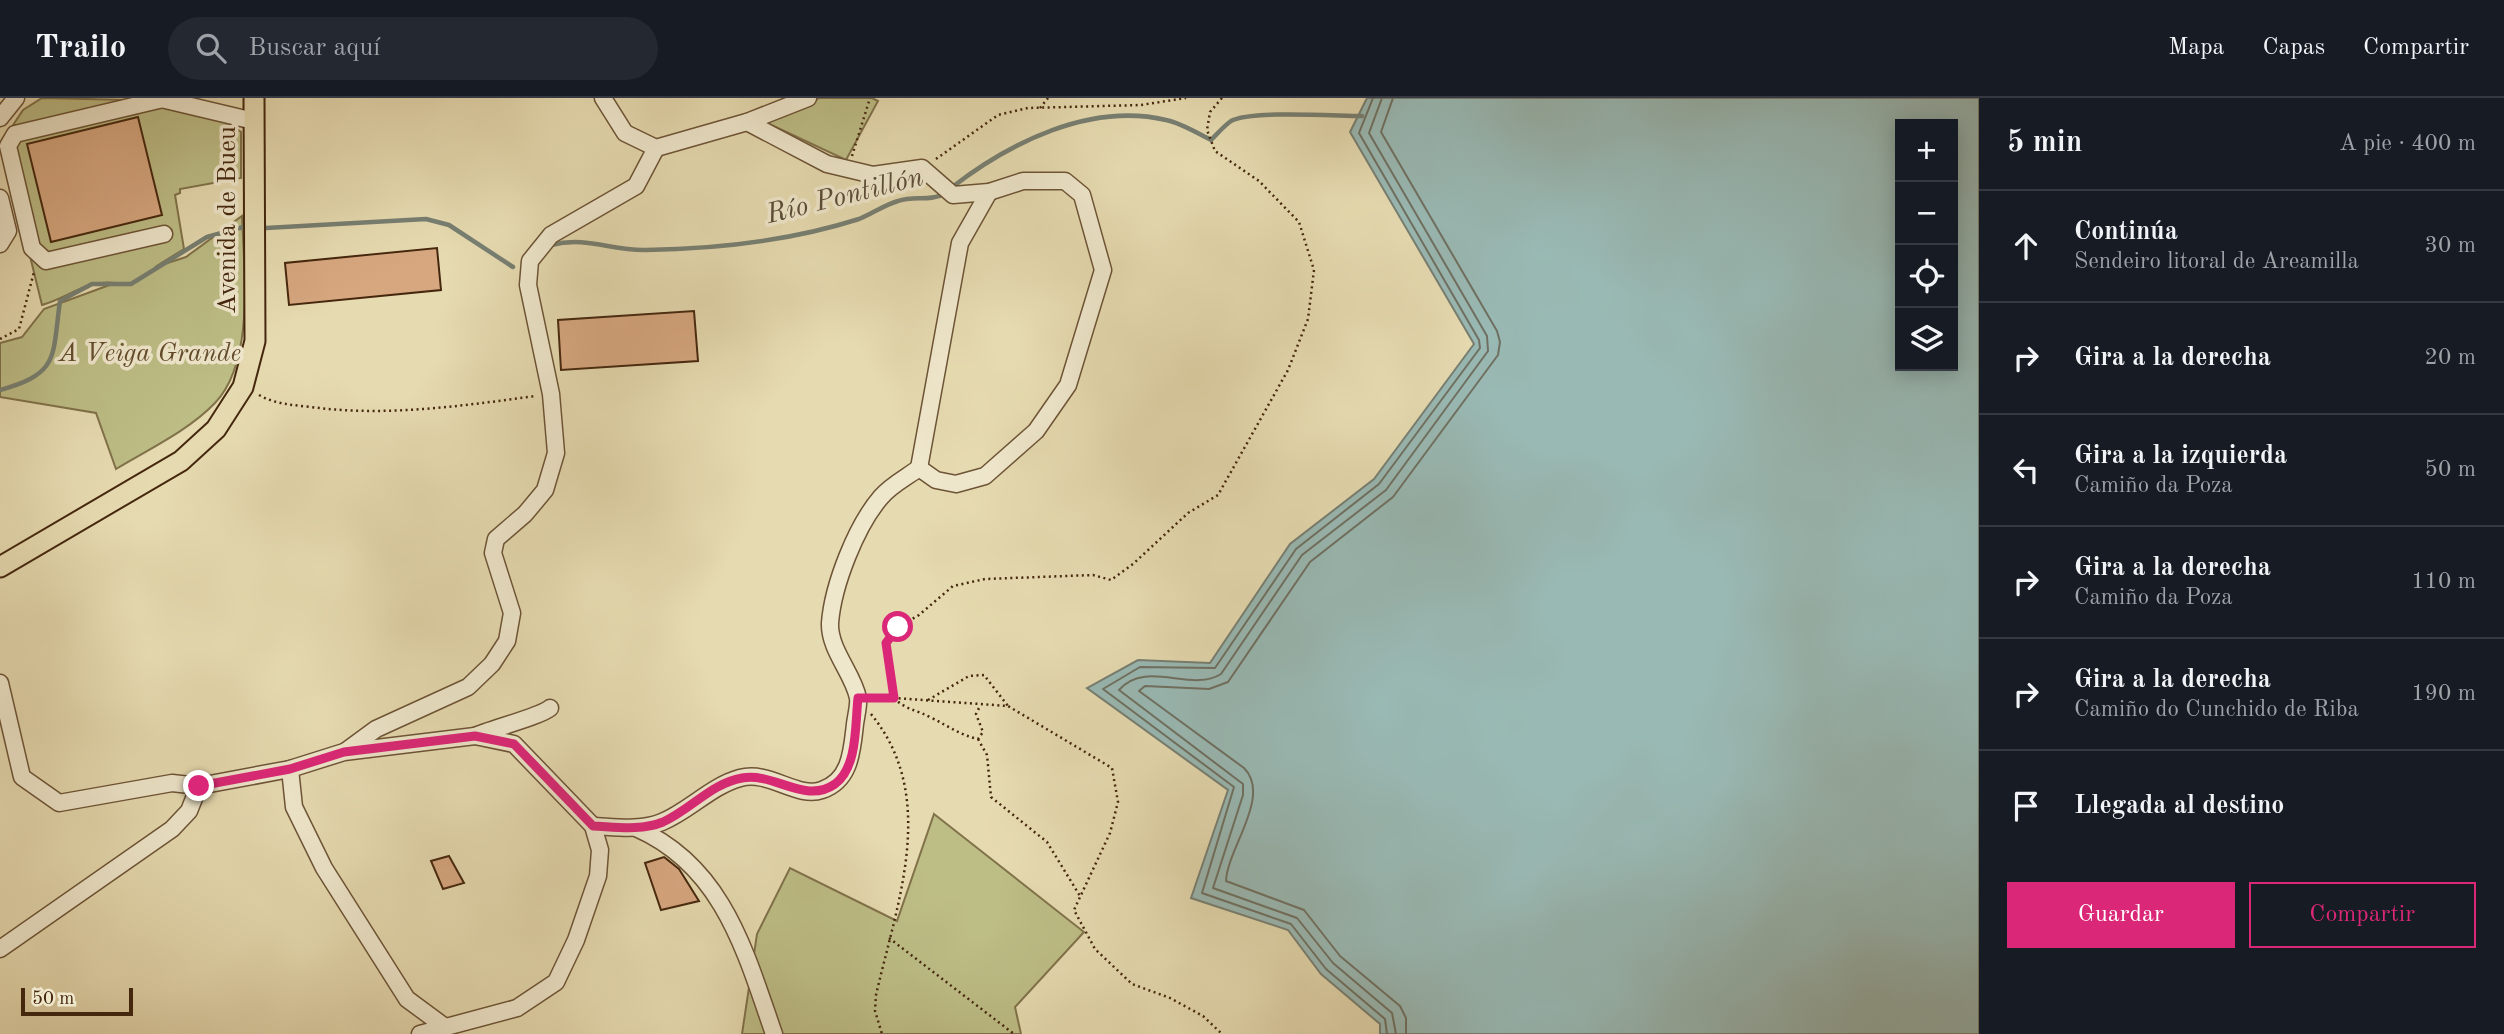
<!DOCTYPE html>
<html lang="es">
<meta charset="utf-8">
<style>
body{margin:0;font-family:"Old Standard TT",serif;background:#242831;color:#f1f3f6}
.controls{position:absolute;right:21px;top:21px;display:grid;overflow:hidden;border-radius:0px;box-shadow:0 4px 18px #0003}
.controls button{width:63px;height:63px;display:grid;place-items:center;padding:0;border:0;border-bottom:2px solid #363941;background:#171b24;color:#f1f3f6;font:35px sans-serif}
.scale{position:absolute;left:21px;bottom:18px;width:112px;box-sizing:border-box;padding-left:7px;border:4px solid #45270e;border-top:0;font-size:19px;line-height:24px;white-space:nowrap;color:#45270e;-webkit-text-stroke:5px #efe7cc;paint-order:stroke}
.stop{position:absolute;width:21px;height:21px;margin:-16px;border:5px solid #db2777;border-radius:50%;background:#fff}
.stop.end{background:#db2777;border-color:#fff;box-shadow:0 2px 7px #0008}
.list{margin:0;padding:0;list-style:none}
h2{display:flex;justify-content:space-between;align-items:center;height:91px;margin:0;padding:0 28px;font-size:30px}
h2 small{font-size:23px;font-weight:400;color:#9ea1a6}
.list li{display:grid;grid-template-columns:46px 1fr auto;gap:21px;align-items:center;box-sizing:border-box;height:112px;padding:0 28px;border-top:2px solid #363941}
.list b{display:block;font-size:26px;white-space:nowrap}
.list p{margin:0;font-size:23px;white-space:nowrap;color:#9ea1a6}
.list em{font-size:23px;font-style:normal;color:#9ea1a6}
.actions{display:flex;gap:14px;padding:21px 28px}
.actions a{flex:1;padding:16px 0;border:2px solid #db2777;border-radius:0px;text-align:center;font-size:24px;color:#db2777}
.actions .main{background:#db2777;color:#fff}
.icon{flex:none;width:38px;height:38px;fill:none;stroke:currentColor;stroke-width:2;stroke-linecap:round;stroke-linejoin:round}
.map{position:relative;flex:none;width:1979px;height:936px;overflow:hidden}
header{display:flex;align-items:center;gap:42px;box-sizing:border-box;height:98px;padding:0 35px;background:#171b24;border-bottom:2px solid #363941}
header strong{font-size:33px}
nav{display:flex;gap:38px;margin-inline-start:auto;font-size:24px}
.search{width:490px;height:63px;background:#242831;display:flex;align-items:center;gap:18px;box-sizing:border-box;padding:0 24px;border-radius:38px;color:#9ea1a6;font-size:26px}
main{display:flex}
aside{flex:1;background:#171b24}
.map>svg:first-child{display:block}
.green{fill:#bdbd86;stroke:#81724a;stroke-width:2}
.water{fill:#99b9b4;stroke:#777f72;stroke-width:2;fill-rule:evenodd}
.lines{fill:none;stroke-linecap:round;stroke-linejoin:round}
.shore{stroke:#6f7061;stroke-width:2}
.stream{stroke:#777f72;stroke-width:4.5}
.building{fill:#d7a780;stroke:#45270e;stroke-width:2}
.minor-casing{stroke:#6d5436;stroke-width:19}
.major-casing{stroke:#45270e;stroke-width:23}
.path{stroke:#45270e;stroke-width:2.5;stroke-dasharray:2 3.5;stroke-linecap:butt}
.minor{stroke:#efe7cc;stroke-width:16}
.major{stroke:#e6dab0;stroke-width:19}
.route{stroke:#db2777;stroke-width:9}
.labels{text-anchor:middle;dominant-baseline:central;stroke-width:7;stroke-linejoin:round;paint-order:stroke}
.street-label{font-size:26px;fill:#45270e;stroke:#efe7cc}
.park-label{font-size:26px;font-style:italic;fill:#634c2c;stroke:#efe7cc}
.water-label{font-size:28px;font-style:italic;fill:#5a4c38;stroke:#efe7cc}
</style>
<header>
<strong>Trailo</strong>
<div class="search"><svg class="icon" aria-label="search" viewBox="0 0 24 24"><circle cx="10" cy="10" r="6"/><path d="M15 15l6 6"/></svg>Buscar aquí</div>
<nav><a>Mapa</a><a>Capas</a><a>Compartir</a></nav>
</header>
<main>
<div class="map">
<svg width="1979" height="936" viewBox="0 0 1979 936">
<rect width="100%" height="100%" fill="#e6dab0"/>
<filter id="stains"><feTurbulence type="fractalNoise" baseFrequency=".00286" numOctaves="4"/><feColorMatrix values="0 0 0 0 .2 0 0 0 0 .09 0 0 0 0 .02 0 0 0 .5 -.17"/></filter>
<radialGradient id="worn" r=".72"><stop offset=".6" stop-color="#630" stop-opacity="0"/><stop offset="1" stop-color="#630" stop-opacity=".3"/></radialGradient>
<g class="green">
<path d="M42,0L130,2L229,25L241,34V80L180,91V95L175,97L184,151L155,169L186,159L242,118C244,172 255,263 215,305C188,333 149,351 116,371L96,315L0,299V245L22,239L44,211L115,185C87,181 68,200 42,207L2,44L23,12Z"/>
<polygon points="819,0 872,0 878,3 846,62 765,24"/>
<polygon points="934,716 1084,834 1015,909 1021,936 742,936 757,836 790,770 897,823"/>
</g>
<path class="water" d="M1367,0H1979V936H1380V926L1321,876L1288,832L1191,800L1228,692L1087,590L1138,562L1210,565L1290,446L1374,381L1474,246L1350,34ZM1900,26H1953V268H1900Z"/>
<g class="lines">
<g class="shore">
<polyline points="1373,0 1359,35 1479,242 1480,250 1379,386 1296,451 1215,570 1140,569 1103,591 1234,689 1202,795 1291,826 1326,871 1385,921 1387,936"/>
<path d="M1382,0L1369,35L1487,238L1488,253L1386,392L1302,457L1221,576C1191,595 1146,561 1119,592L1243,686V697L1213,790L1297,820L1333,865L1392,915L1396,936"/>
<path d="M1393,0L1381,34L1497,233L1500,244L1498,257L1393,399L1310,464L1228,584L1209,591L1145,588L1139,593L1244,670C1272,698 1227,751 1226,783L1304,812L1340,858L1400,908L1406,920V936"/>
</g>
<g class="stream">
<path d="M951,90C1009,45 1090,4 1166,22C1181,25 1197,35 1211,42C1217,36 1224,28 1231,23C1250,12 1336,18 1362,18"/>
<polyline points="266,130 426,121 449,127 513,169"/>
<path d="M551,147C588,138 611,153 646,152C718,151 790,143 859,121C872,116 884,107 898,103C914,97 928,104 945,96"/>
<path d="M0,292C60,275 52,260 60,203L92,186H131L207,139L243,129"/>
</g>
</g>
<g class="building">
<polygon points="138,19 162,117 51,144 27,46"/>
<polygon points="437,150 441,192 289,207 285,165"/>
<polygon points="694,213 698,263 561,272 558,222"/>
<polygon points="449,758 464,785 443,791 431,763"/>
<polygon points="664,759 679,771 699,803 661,812 645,765"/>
</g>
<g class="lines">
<defs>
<g id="minor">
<polyline points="157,0 254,23"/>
<polyline points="603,0 625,35 656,50 747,24 808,0"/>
<polyline points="163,1 15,36 8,48 32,150 46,163 164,136"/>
<polyline points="0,20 16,0"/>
<polyline points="747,24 827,66 873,77 922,70 953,97 989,94 1023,83 1065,83 1082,97 1103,172 1068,287 1036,333 985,378 956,386 936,382 919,370"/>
<polyline points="0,100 8,133 0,146"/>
<polyline points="919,370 960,145 989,94"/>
<polyline points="0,585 22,679 59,705 172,685 199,688 290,671 344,654 475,638 514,646 593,728 600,752 598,778 576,842 556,884 517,910 420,936"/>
<path d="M475,638C491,631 541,618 550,610"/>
<polyline points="346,653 376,631 468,589 492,566 507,543 512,515 493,455 496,441 525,416 545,392 556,355 551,296 528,187 530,163 551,137 636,88 656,50"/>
<polyline points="290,671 294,709 324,770 407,901 445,929"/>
<path d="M593,728C616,729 640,733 662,724C689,713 711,688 740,680C770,672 797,701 822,692C851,682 852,652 855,626C856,618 859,607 858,600C853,575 829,552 830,525C833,487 856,428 881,399C891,387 907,379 919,370"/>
<path d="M636,730C723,768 745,853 774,936"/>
<polyline points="0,851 172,731 189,713 199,688"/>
</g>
<polyline id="major" points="0,469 181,363 216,331 243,289 255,243 254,0"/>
</defs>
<use href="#minor" class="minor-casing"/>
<use href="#major" class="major-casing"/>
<g class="path">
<polyline points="1222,0 1210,14 1207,32 1215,53 1259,83 1299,124 1314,172 1308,221 1288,272 1218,397 1188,415 1133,466 1111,482 1093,477 985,481 953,488 919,517 898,529 886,546 894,600 1008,608 1112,670 1118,704 1110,735 1074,812 1095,851 1132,886 1170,900 1203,918 1222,936"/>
<polyline points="1040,10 1048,0"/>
<polyline points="852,58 870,0"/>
<polyline points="936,61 998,17 1028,10 1141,7 1186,0"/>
<polyline points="0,241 19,231 34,174"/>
<path d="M259,297C275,306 292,307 311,309C387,319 460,308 536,298"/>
<path d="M872,600H894C906,612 917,612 932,620C948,628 960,637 978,641L983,634L976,616L980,608"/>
<polyline points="928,602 969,578 984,577 1008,608"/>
<path d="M871,616C939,699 897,805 876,897L875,913L882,936"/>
<polyline points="978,641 987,657 991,699 1047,744 1080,798"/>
<polyline points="889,840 1014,936"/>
</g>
<use href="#minor" class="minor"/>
<use href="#major" class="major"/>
</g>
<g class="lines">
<path class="route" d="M199,688L290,671L344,654L475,638L514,646L593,728C616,729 641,733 663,724C690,712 712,685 742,680C775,674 805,707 835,686C858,669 855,626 858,600H894L886,545L898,529"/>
</g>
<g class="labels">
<g class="street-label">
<text transform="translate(228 122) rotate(-90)">Avenida de Bueu</text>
</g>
<g class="park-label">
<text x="150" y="256">A Veiga Grande</text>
</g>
<g class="water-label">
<text transform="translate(845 99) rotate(-14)">Río Pontillón</text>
</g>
</g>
<rect width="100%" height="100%" filter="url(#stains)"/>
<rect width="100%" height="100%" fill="url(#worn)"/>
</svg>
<div class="controls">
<button>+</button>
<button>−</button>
<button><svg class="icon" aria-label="locate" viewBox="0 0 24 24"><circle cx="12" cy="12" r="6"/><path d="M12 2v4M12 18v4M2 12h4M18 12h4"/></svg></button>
<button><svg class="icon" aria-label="layers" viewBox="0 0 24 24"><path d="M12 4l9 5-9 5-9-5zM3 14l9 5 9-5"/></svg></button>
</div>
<div class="scale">50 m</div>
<div class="stop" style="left:898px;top:529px"></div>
<div class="stop end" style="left:199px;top:688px"></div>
</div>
<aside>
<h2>5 min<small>A pie · 400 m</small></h2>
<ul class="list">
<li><svg class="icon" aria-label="ahead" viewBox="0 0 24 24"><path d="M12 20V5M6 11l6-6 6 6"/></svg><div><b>Continúa</b><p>Sendeiro litoral de Areamilla</p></div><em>30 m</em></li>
<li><svg class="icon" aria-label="right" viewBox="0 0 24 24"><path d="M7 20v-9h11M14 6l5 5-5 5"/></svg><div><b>Gira a la derecha</b></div><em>20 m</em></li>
<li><svg class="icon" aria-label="left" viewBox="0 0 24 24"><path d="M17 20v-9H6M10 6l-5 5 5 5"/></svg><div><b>Gira a la izquierda</b><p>Camiño da Poza</p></div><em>50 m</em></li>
<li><svg class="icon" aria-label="right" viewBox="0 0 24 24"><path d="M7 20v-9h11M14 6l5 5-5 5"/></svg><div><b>Gira a la derecha</b><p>Camiño da Poza</p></div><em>110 m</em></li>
<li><svg class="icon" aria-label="right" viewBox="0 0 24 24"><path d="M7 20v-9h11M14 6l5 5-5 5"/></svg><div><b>Gira a la derecha</b><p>Camiño do Cunchido de Riba</p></div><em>190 m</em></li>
<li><svg class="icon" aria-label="arrive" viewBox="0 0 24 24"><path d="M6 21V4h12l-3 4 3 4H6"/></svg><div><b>Llegada al destino</b></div></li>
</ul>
<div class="actions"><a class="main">Guardar</a><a>Compartir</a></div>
</aside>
</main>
